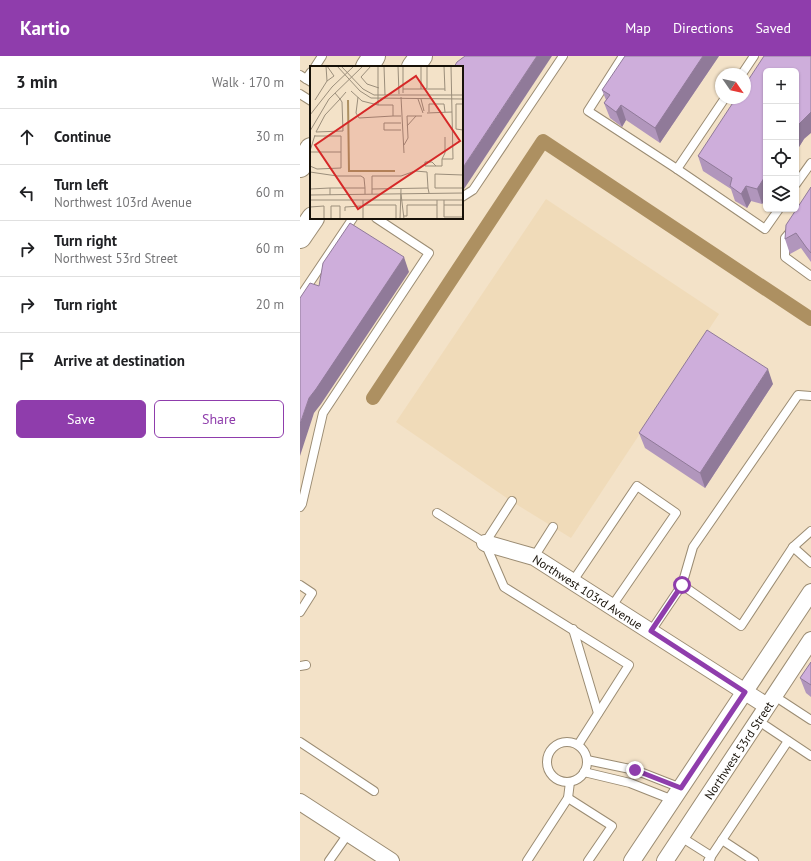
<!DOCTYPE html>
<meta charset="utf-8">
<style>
body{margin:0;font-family:"PT Sans",sans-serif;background:#f6f6f6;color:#202124}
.controls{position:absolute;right:12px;top:12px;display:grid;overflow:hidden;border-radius:6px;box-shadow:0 1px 3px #0004}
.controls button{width:36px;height:36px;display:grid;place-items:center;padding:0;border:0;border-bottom:1px solid #e0e0e0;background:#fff;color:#202124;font:20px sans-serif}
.compass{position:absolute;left:415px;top:12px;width:36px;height:36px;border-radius:50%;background:#fff;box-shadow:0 1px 3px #0004;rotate:124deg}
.stop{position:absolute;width:12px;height:12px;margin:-9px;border:3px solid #8f3dac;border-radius:50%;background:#fff}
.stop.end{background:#8f3dac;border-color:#fff;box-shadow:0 1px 4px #0008}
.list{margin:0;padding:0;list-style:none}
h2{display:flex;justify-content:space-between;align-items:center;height:52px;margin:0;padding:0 16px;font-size:17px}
h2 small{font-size:13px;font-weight:400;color:#757577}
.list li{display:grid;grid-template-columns:26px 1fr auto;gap:12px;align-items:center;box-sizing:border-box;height:56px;padding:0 16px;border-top:1px solid #e0e0e0}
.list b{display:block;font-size:15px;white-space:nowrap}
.list p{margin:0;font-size:13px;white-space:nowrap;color:#757577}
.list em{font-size:13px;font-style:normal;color:#757577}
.actions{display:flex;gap:8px;padding:12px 16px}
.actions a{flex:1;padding:9px 0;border:1px solid #8f3dac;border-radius:6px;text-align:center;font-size:14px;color:#8f3dac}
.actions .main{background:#8f3dac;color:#fff}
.icon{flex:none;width:22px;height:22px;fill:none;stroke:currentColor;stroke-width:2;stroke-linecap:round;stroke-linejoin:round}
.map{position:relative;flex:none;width:511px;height:805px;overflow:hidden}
header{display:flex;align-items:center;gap:24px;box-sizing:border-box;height:56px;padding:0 20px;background:#8f3dac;color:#fff}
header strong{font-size:19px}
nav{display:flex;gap:22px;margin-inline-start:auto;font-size:14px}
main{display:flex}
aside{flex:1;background:#fff}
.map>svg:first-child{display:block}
.built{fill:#f0dbb9}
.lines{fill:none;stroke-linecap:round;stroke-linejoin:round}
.canal{stroke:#ad9061;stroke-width:14}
.lane-casing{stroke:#9b8c73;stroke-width:10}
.street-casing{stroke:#9b8c73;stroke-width:18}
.secondary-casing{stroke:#9b8c73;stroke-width:24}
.lane{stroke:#fff;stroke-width:8}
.street{stroke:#fff;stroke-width:16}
.secondary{stroke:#fff;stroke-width:22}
.wall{fill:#b196bc}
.shaded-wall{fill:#907a99}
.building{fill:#ceaedb;stroke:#907a99}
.route{stroke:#8f3dac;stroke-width:5}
.labels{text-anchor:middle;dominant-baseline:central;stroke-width:3.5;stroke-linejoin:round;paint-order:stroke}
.street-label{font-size:12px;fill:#171108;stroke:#fff}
.inset-river{fill:none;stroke:#ad9061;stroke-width:2}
.inset-road{fill:none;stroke:#9b8e7b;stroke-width:1}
.view{fill:#d62828;fill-opacity:0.15;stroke:#d62828;stroke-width:2}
.inset-edge{fill:none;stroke:#171108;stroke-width:2}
</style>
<header>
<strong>Kartio</strong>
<nav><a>Map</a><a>Directions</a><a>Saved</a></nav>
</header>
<main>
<aside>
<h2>3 min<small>Walk · 170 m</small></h2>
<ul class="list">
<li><svg class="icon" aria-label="ahead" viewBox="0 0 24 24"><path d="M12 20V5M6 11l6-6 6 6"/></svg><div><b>Continue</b></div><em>30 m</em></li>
<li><svg class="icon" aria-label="left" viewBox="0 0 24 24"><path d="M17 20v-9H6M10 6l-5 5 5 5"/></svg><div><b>Turn left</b><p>Northwest 103rd Avenue</p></div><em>60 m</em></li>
<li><svg class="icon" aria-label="right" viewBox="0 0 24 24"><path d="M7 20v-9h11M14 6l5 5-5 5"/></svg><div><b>Turn right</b><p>Northwest 53rd Street</p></div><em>60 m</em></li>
<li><svg class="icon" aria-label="right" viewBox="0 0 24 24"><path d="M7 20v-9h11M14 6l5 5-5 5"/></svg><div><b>Turn right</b></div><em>20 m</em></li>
<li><svg class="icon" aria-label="arrive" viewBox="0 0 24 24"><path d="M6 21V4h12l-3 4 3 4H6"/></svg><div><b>Arrive at destination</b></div></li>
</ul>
<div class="actions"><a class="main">Save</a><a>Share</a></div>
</aside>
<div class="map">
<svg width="511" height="805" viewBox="0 0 511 805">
<rect width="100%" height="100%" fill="#f3e2c8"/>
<polygon class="built" points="246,143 419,258 271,482 211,445 96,366"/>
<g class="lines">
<polyline class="canal" points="73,342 243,85 511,263"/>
<defs>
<g id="lane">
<polyline points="323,0 288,55 377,113 425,42"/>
<polyline points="15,11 22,0"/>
<polyline points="442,18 454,0"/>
<polyline points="0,19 11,26"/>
<polyline points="6,23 11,16"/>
<polyline points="0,38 11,45"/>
<polyline points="377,113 465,173 479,153"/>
<polyline points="496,128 511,107"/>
<polyline points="162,141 173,134 263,0"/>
<polyline points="490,176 485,182 485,201 511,220"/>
<polyline points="0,241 53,162"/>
<polyline points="0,451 2,448 23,357 129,197 76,162"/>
<polyline points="137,457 185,487 204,531 329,609 278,689"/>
<polyline points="511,475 493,491 511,507"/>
<polyline points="185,487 212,445"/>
<polyline points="234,501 253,471"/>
<polyline points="273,525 337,430 376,457 312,550"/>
<polyline points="0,529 12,537 0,556"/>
<polyline points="382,529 393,491 498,339 511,340"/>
<polyline points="273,573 298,657"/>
<polyline points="351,575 382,529 441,570 493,491"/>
<polyline points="0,610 6,609"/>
<polyline points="482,645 511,664"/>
<polyline points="466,670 511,700"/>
<polyline points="0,686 74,735"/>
<circle cx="267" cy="706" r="20"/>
<polyline points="287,704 335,714 381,732"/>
<polyline points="284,716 330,727 373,744"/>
<polyline points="268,742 312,770 288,805"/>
<polyline points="381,781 411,800 410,805"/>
<polyline points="422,784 454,805"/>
<polyline points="29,805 48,778"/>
<polyline points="227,805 268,742 270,726"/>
<polyline points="408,805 488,685"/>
</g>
<g id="street">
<path id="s1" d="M185,487L234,501L467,650"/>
<polyline points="0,746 91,805"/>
<polyline points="332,805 511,536"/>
<path id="s2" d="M365,805L511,584"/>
</g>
<g id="secondary">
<polyline points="67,11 74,0"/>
<polyline points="113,11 121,0"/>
<polyline points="0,110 11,93"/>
<polyline points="0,181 13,162"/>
</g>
</defs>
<use href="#lane" class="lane-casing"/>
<use href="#street" class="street-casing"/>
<use href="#secondary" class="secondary-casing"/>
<use href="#lane" class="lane"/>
<use href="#street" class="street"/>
<use href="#secondary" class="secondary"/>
</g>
<g class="wall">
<polygon points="419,0 360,87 326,64 322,71 310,62 304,47 306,44 302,34"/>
<polygon points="504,83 462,148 451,145 447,152 435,145 431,133 403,115 398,100"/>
<polygon points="511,131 511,206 501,192 490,198 485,183"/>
<polygon points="473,328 405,432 345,392 339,377"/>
<polygon points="511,606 511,641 506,637 500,622"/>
</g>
<g class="shaded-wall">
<polygon points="237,0 252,0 164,133 162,135 162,113"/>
<polygon points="403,0 419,0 360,87 355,72"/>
<polygon points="321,49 326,64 322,71 316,56"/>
<polygon points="511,56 511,77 504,83 496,96 496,73 499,68"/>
<polygon points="466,119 466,143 462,148 457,133"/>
<polygon points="446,130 451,145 447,152 441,138"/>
<polygon points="104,201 109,216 21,348 14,357 0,400 0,368 9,342"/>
<polygon points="468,313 473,328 405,432 400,417"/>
</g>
<g class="building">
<polygon points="165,0 237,0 162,113 162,11 154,11 157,6"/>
<polygon points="325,0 403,0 355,72 321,49 316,56 304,47 310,39 302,34"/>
<polygon points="464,0 511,0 511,56 499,68 496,73 496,15 466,15 466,119 457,133 446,130 441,138 430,130 432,122 398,100 436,42 445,42 445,29"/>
<polygon points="511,131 511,197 506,191 496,177 485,183 486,169"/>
<polygon points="50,167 104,201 16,333 9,342 0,368 0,242 10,227 19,230 23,207"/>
<polygon points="407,274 468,313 400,417 339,377"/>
<polygon points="511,606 511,629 500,622"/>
</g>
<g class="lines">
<polyline class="route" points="335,714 381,732 445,636 351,575 382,529"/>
</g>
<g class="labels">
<g class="street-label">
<text stroke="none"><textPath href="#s1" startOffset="115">Northwest 103rd Avenue</textPath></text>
<text stroke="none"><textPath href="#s2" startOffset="133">Northwest 53rd Street</textPath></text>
</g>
</g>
<g transform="translate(10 10)">
<rect width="153" height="153" fill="#f3e2c8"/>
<path class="inset-river" d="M38,34L39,105H85"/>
<path class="inset-road" d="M16,0L17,15M27,0L50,25L61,32L153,33M31,0L53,23L64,29H153M61,0L51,11L57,18L69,22M74,0L75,29M88,0L89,28M93,0V27M111,0V23M134,0L135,25M93,23H135M115,23L117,22V0M41,25L52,35L68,39V0M25,27L30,33L32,36L33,65L6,66L15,49L30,33L36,26M48,31L46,47L49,52L83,50M91,31L94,87M108,33L113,47M111,33L114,45M5,34L17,15L24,10L17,0M153,38H146V63L153,64M68,39H83V50H91M119,46V38H134L135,46M117,47L142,46M0,49L22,21L44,0M91,57H74V64H91M97,60L106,50M0,65L19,33L53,0M5,70H31V86M94,79L98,72L97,50H112M0,85L5,69M0,86H31V102L7,103L0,100M132,93L135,87V71M126,100L122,96H115V100H132V93H143L141,0M0,106L27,110H51L54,112L55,122M153,109L125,108V122H153M0,123L20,122M62,123L118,122L119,127M62,128V110H91L105,105L117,106L118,122M91,128L94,153M0,129L153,127M20,129V122H55V128M0,134H153M53,134V153H88M134,134V151H153M53,139H86V152M127,139V153M134,139H153M0,141L14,140V153M35,145V141L51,140M94,150H97V139H127V134M21,153V140H30V153M90,153L91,123"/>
<path class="view" d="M106,10L150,75L48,143L5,79Z"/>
<rect width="153" height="153" class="inset-edge"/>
</g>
</svg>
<div class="controls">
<button>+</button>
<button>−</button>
<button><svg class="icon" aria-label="locate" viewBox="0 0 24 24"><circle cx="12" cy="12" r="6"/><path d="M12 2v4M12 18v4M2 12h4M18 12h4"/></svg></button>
<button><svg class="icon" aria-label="layers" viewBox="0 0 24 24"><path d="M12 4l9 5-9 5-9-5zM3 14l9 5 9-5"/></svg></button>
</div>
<svg class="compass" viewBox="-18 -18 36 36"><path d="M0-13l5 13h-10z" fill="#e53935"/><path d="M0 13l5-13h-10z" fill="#757577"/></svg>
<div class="stop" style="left:382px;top:529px"></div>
<div class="stop end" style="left:335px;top:714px"></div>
</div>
</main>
